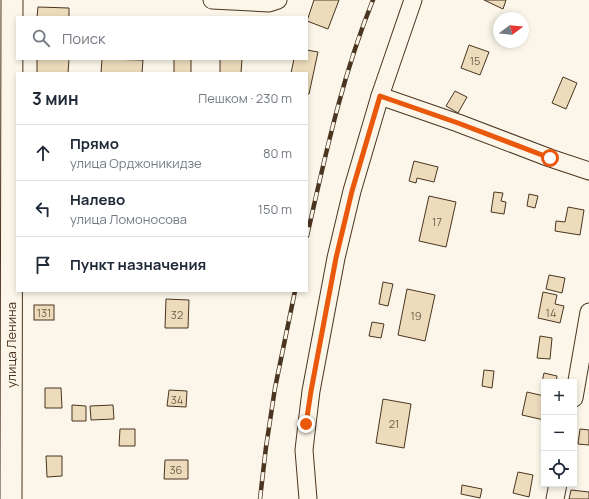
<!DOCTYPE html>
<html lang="ru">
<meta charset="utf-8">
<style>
body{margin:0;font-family:Manrope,sans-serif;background:#f2f2f3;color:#1f2937}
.controls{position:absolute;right:12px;bottom:12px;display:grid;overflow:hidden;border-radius:0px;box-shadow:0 2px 6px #0003}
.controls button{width:36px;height:36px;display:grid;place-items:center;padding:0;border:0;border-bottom:1px solid #e0e1e3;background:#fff;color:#1f2937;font:20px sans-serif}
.compass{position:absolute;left:493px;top:12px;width:36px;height:36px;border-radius:50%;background:#fff;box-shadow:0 2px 6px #0003;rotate:74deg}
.stop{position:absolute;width:12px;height:12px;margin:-9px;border:3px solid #ea580c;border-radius:50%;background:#fff}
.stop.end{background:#ea580c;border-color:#fff;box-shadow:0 1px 4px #0008}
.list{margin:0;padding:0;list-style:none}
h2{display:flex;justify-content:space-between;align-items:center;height:52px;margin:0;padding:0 16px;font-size:17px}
h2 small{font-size:13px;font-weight:400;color:#747a83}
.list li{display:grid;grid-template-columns:26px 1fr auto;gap:12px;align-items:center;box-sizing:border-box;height:56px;padding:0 16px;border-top:1px solid #e0e1e3}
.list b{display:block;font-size:15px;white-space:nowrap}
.list p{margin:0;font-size:13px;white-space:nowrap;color:#747a83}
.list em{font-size:13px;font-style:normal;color:#747a83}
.icon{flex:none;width:22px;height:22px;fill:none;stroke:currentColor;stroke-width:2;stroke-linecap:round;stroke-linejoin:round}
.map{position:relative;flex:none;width:589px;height:499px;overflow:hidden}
.search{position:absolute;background:#fff;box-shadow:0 2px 6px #0003;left:16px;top:16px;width:292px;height:44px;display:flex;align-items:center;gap:10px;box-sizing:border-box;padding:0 14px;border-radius:0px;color:#747a83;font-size:15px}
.panel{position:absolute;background:#fff;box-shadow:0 2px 6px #0003;left:16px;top:72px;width:292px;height:220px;border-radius:0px}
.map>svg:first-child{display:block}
.building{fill:#ecdcbc;stroke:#4a3520}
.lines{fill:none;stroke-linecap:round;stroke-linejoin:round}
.minor-casing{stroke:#4a3520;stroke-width:19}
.major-casing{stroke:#4a3520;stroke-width:23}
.minor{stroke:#fbf6e9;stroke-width:17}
.major{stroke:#fbf6e9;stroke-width:21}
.rail-casing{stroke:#4a3520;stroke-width:4.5}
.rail{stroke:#fbf6e9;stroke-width:3;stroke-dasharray:9;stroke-linecap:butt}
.route{stroke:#ea580c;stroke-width:5}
.labels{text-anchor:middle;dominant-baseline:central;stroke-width:3;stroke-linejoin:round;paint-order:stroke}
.number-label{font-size:11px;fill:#725f47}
.street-label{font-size:13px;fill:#4a3520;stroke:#fbf6e9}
</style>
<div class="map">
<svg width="589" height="499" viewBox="0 0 589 499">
<rect width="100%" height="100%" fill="#fbf6e9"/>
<g class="building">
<polygon points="314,0 339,0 328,29 307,21"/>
<polygon points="484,0 506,0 503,9"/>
<polygon points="38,7 69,8 69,17 37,17"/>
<polygon points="469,45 489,52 480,75 461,68"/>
<polygon points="307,50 318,52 309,94 307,94 307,73 291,73 294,59 307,59"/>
<polygon points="37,59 69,59 68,73 37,73"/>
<polygon points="102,59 143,60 142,73 101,73"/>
<rect x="174" y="59" width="17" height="14"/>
<polygon points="220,59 242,59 241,73 220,73"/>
<polygon points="563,77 577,83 566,109 552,103"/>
<polygon points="455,91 467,97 458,113 446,106"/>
<polygon points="414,161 438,167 434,182 417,178 416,183 409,181"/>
<polygon points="494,192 503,193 501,201 506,202 504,214 491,212"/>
<polygon points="529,194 538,196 535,208 527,206"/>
<polygon points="429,196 456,202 446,247 419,241"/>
<polygon points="568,207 584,210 580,235 555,231 556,221 565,222"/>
<polygon points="549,275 565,278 562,293 546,289"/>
<polygon points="383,282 393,284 388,306 379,304"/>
<polygon points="407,289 435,295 425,341 398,335"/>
<polygon points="543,292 557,295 555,304 564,306 560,323 538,318"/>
<polygon points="166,299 189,300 188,328 165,328"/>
<rect x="34" y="305" width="20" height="15"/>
<polygon points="372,322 384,324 381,338 369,336"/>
<polygon points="540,336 552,338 550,359 537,358"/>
<polygon points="484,370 494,371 492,388 482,386"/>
<polygon points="544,373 557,376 556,382 542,382"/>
<polygon points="45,388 61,388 62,408 45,408"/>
<polygon points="169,390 187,391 186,407 167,406"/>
<polygon points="527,392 544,396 544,420 522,415"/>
<polygon points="383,399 411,404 404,448 376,443"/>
<polygon points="72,405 86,406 86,421 72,421"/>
<polygon points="113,405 114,419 91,420 90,406"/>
<polygon points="120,429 135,429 135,446 119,446"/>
<polygon points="580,429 589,430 589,445 578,444"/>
<polygon points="46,456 62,456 62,476 47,477"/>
<polygon points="165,460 188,460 188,479 164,479"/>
<polygon points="518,472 533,475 529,497 513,493"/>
<polygon points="462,485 482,489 480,498 461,494"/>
<polygon points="571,490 589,492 589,499 569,499"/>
</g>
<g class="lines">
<defs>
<g id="minor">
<polyline points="212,0 269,3 278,0"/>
<polyline points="380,96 458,123 550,158 589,171"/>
<polyline points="574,398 589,312"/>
<polyline points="308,499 304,450 307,424 311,391 336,258 352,191 380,96 413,0"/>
<polyline points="555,499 558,484"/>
</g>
<polyline id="major" points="11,499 12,0"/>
</defs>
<use href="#minor" class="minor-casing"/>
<use href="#major" class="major-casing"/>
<use href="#minor" class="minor"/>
<use href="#major" class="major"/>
<defs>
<g id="rail">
<path d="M307,236C325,157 342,76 373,0"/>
<polyline points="260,499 266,447 275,388 295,291"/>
</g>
</defs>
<use href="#rail" class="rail-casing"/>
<use href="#rail" class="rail"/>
</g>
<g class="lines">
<polyline class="route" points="306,424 311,391 336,258 352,191 380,96 458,123 550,158"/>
</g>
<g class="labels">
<g class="number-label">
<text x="475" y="60">15</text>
<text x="437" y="221">17</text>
<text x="44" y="312">131</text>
<text x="551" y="312">14</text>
<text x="177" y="314">32</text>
<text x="416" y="315">19</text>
<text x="177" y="399">34</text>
<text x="394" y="423">21</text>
<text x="176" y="469">36</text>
</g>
<g class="street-label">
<text transform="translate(11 345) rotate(-90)">улица Ленина</text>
</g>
</g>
</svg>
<div class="controls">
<button>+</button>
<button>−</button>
<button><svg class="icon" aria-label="locate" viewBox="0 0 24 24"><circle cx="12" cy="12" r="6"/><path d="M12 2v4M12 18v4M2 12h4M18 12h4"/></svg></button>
</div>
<svg class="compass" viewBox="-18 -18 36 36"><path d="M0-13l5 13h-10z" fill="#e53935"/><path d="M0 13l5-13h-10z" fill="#747a83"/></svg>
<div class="stop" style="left:550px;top:158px"></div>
<div class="stop end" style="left:306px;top:424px"></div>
<div class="search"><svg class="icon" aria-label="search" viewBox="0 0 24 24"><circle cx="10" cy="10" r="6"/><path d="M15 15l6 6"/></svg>Поиск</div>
<section class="panel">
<h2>3 мин<small>Пешком · 230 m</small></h2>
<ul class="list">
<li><svg class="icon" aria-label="ahead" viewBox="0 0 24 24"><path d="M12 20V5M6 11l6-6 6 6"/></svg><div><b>Прямо</b><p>улица Орджоникидзе</p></div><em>80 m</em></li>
<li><svg class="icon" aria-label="left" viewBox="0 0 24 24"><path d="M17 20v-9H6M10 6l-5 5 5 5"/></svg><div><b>Налево</b><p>улица Ломоносова</p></div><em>150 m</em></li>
<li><svg class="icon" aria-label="arrive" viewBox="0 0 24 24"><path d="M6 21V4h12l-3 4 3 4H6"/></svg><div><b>Пункт назначения</b></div></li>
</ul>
</section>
</div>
